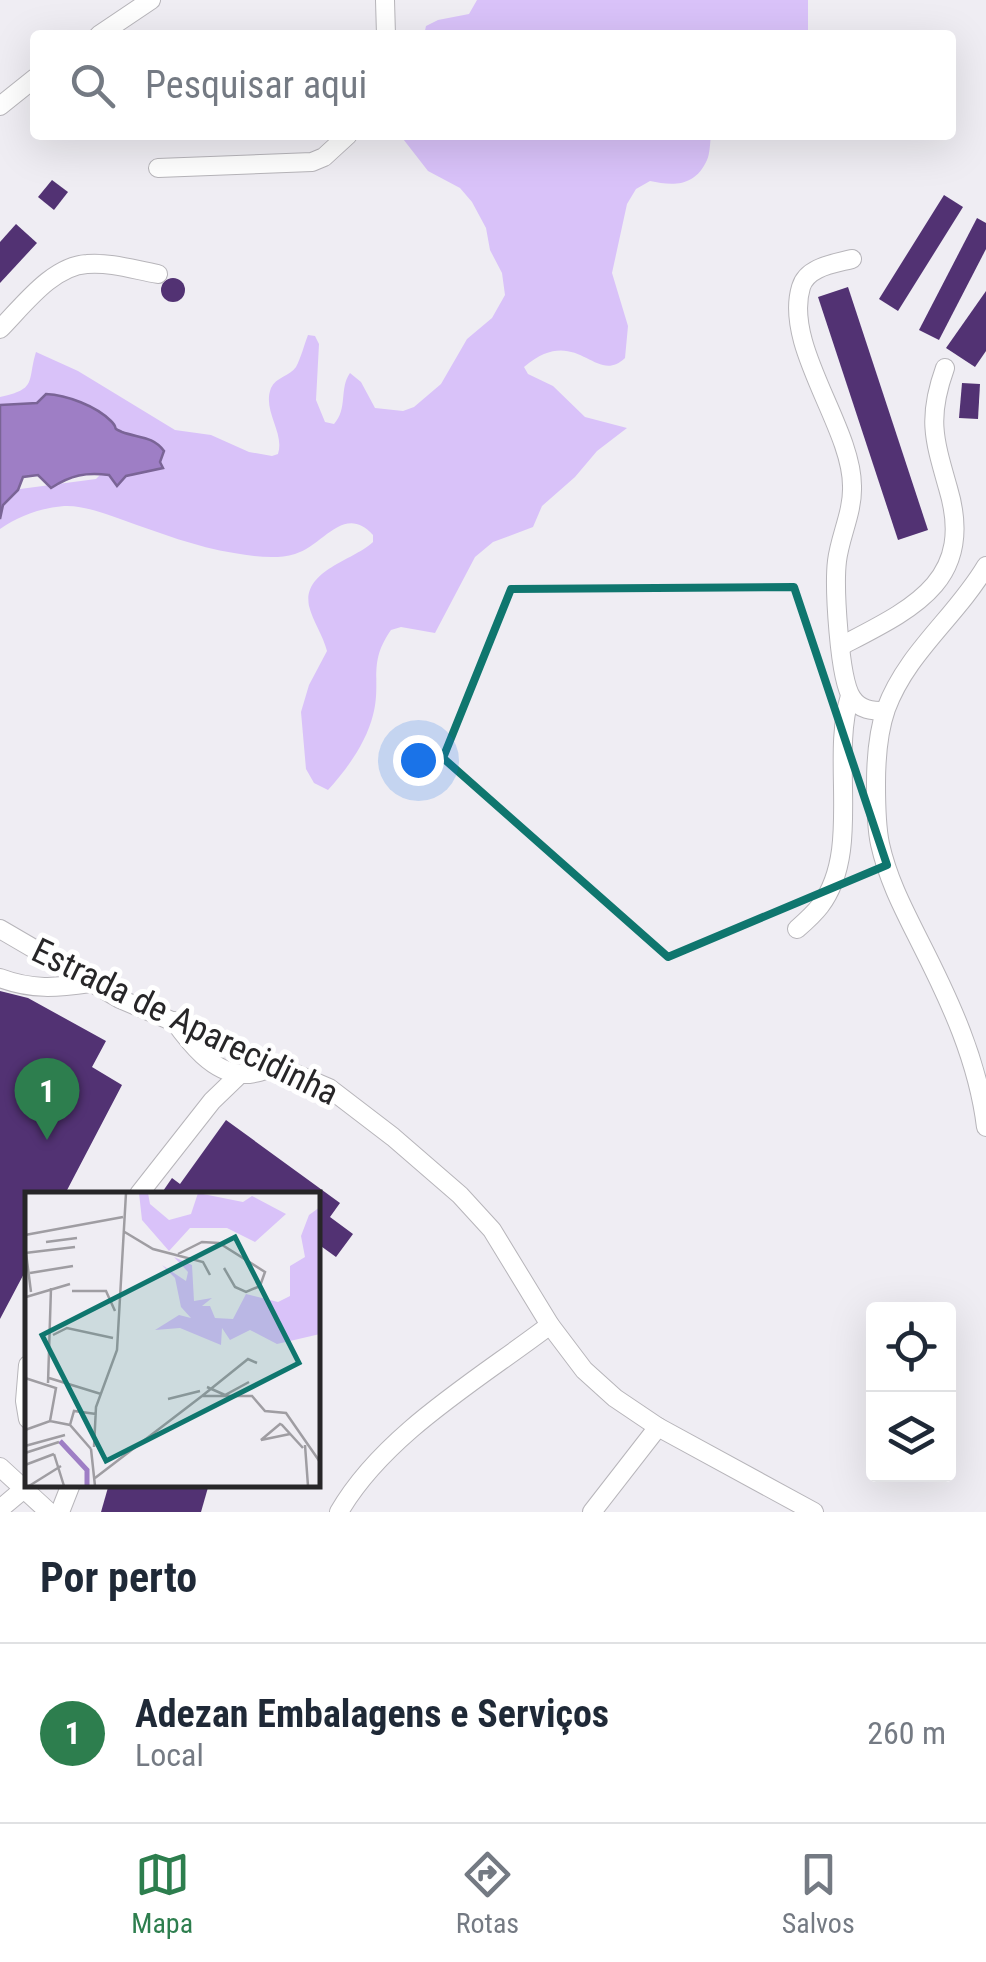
<!DOCTYPE html>
<html lang="pt">
<meta charset="utf-8">
<style>
body{margin:0;font-family:"Roboto Condensed",sans-serif;background:#f2f2f3;color:#1f2937}
.controls{position:absolute;right:30px;bottom:30px;display:grid;overflow:hidden;border-radius:10px;box-shadow:0 10px 40px #0002}
.controls button{width:90px;height:90px;display:grid;place-items:center;padding:0;border:0;border-bottom:2px solid #e0e1e3;background:#fff;color:#1f2937;font:50px sans-serif}
.you{position:absolute;left:418px;top:760px;width:35px;height:35px;margin:-25px;border:8px solid #fff;border-radius:50%;background:#1a73e8;box-shadow:0 0 0 15px #1a73e833}
.badge{display:grid;place-items:center;width:65px;height:65px;border-radius:50%;background:#2d7e4e;color:#fff;font-size:32px;font-weight:700}
.pin{position:absolute;translate:-50% -82px;filter:drop-shadow(0 2px 5px #0008)}
.pin::after{content:'';position:absolute;top:52px;width:35px;height:30px;background:inherit;clip-path:polygon(0 0,100% 0,50% 100%)}
.list{margin:0;padding:0;list-style:none}
h2{display:flex;justify-content:space-between;align-items:center;height:130px;margin:0;padding:0 40px;font-size:42px}
h2 small{font-size:32px;font-weight:400;color:#747a83}
.list li{display:grid;grid-template-columns:65px 1fr auto;gap:30px;align-items:center;box-sizing:border-box;height:180px;padding:0 40px;border-top:2px solid #e0e1e3}
.list b{display:block;font-size:38px;white-space:nowrap}
.list p{margin:0;font-size:32px;white-space:nowrap;color:#747a83}
.list em{font-size:32px;font-style:normal;color:#747a83}
.icon{flex:none;width:55px;height:55px;fill:none;stroke:currentColor;stroke-width:2;stroke-linecap:round;stroke-linejoin:round}
.map{position:relative;flex:none;width:986px;height:1512px;overflow:hidden}
.search{position:absolute;background:#fff;box-shadow:0 10px 40px #0002;left:30px;right:30px;top:30px;height:110px;display:flex;align-items:center;gap:25px;box-sizing:border-box;padding:0 35px;border-radius:10px;color:#747a83;font-size:38px}
.sheet{height:310px;background:#fff}
nav{display:flex;justify-content:space-around;align-items:center;box-sizing:border-box;height:140px;border-top:2px solid #e0e1e3;background:#fff;font-size:28px;color:#747a83}
nav a{display:grid;justify-items:center;gap:5px}
nav .on{color:#2d7e4e}
.map>svg:first-child{display:block}
.green{fill:#d9c2f9}
.water{fill:#9e7ec5;stroke:#7a6496;stroke-width:2.5}
.building{fill:#523273}
.lines{fill:none;stroke-linecap:round;stroke-linejoin:round}
.minor-casing{stroke:#b7b5ba;stroke-width:20}
.minor{stroke:#fff;stroke-width:18}
.marked{fill:none;stroke:#0f766e;stroke-width:8;stroke-linejoin:round}
.labels{text-anchor:middle;dominant-baseline:central;stroke-width:10;stroke-linejoin:round;paint-order:stroke}
.street-label{font-size:35px;fill:#272628;stroke:#fff}
.inset-river{fill:none;stroke:#9e7ec5;stroke-width:5}
.inset-road{fill:none;stroke:#9f9da2;stroke-width:2.5}
.view{fill:#0f766e;fill-opacity:0.15;stroke:#0f766e;stroke-width:5}
.inset-edge{fill:none;stroke:#272628;stroke-width:5}
</style>
<div class="map">
<svg width="986" height="1512" viewBox="0 0 986 1512">
<rect width="100%" height="100%" fill="#efedf3"/>
<g class="green">
<polygon points="477,0 808,0 808,33 424,35 426,26 438,20 469,14"/>
<path d="M400,135H711C710,142 710,154 707,160C695,187 673,186 650,181L636,189L627,204L612,273L628,326L625,358C595,387 577,322 524,367L528,374L553,386L585,417L627,428L597,451L575,477L542,506L533,527L493,542L475,557L435,633L401,627L391,630C367,664 382,681 373,715C366,743 347,769 328,790L314,783L306,769L301,712L309,685L327,651C323,635 313,622 309,606C302,570 355,560 373,542V535C344,503 323,546 295,554C275,560 253,556 234,553C196,547 160,533 123,520C105,514 84,505 64,506C40,508 19,516 0,529V503L20,489L96,479L116,459L0,418V397C38,389 27,381 36,352L78,371L175,430L211,435L249,452L272,456L278,454C285,432 262,411 271,388C276,377 290,376 296,367C301,358 304,345 308,335L315,336L319,344L316,400L325,422L334,424C348,409 339,388 350,373L361,382L375,408L403,411L414,407L441,384L467,339L492,318L505,295L502,273L490,250L486,228L472,202L460,188L428,171Z"/>
</g>
<path class="water" d="M46,394C67,395 96,406 111,421C120,430 110,427 122,432C138,438 153,436 164,451L160,462L163,468L126,476L117,486L109,475C86,472 71,475 51,488L38,475L23,477L18,490L3,505L0,519V405L37,403Z"/>
<g class="building">
<polygon points="52,180 68,192 54,210 38,197"/>
<polygon points="944,195 963,207 898,311 879,299"/>
<polygon points="977,218 986,223 986,249 939,340 919,330"/>
<polygon points="16,224 37,243 0,283 0,242"/>
<circle cx="173" cy="290" r="12"/>
<polygon points="848,287 928,530 898,540 818,297"/>
<polygon points="986,291 986,351 975,367 946,348"/>
<polygon points="962,383 980,384 978,419 959,418"/>
<polygon points="0,991 28,998 106,1041 92,1067 122,1085 65,1194 28,1194 28,1266 0,1319"/>
<polygon points="226,1120 340,1203 330,1217 353,1234 336,1257 318,1244 318,1194 161,1194 172,1178 180,1184"/>
<polygon points="109,1484 209,1484 201,1512 101,1512"/>
</g>
<g class="lines">
<defs>
<g id="minor">
<polyline points="385,0 386,35"/>
<polyline points="99,35 151,0"/>
<polyline points="0,106 35,78"/>
<polyline points="158,168 312,162 324,157 348,135"/>
<path d="M852,259C833,264 807,267 801,287C783,346 852,427 852,486C853,512 840,536 837,561C834,586 839,679 852,698C860,710 872,711 885,711"/>
<path d="M0,329C23,306 52,266 87,264C111,262 135,270 158,274"/>
<path d="M986,566C956,617 907,652 886,709C878,732 876,759 876,784C876,803 876,825 880,844C888,880 904,910 920,942C950,1001 978,1061 986,1127"/>
<path d="M841,646C912,609 976,581 948,488C934,439 927,418 945,368"/>
<polyline points="0,929 120,999 329,1088 393,1137 460,1195 492,1230 550,1325 584,1370 615,1398 658,1427 814,1512"/>
<path d="M797,929C805,922 814,914 820,906C862,851 830,760 850,696"/>
<path d="M0,978C32,990 56,988 90,983"/>
<path d="M174,1021C189,1042 213,1073 242,1074C254,1075 268,1069 281,1065"/>
<polyline points="139,1194 212,1101 239,1075"/>
<polyline points="28,1365 25,1401 28,1419"/>
<polyline points="0,1467 49,1512"/>
<polyline points="0,1509 25,1488"/>
<polyline points="60,1512 71,1484"/>
<path d="M339,1512C384,1434 479,1379 550,1325"/>
<polyline points="592,1512 658,1427"/>
</g>
</defs>
<use href="#minor" class="minor-casing"/>
<use href="#minor" class="minor"/>
</g>
<path class="marked" d="M794,587L887,865L668,957L443,758L511,589Z"/>
<g class="labels">
<g class="street-label">
<text transform="translate(185 1022) rotate(26)">Estrada de Aparecidinha</text>
</g>
</g>
<g transform="translate(25 1192)">
<rect width="295" height="295" fill="#efedf3"/>
<path d="M114,1H123L125,12L144,28L166,22L173,1L218,10L227,4L261,22L230,50L202,36H165L144,59L117,28ZM295,15V142L252,152L225,138L205,148L197,136L196,153L155,136L130,138L154,123L166,126L156,115L150,86L137,73L161,89L163,80L149,65L167,73L169,109L187,106L177,114H185L190,126L208,127L221,102L253,110L265,104V74L280,65L276,44L284,23Z" fill="#d9c2f9"/>
<path class="inset-river" d="M35,249L62,278V294"/>
<path class="inset-road" d="M98,39L128,57L178,70L185,83M0,43L98,25M21,50L52,46M0,61L50,55M1,61L6,100M153,62L177,50L194,51L240,80L235,94L221,100L210,95L199,76M5,81L48,74M47,99H81L90,119M1,105L45,92M28,143L42,136L88,146M0,186L31,196L25,229M24,186L76,202M23,191L26,96M182,195L200,203L224,190M177,204L223,167L232,171M143,207L175,199M45,233L49,219L71,222M0,238L25,229L45,233L66,257M265,242L236,248L255,232L257,233L278,256M280,253L283,294M0,254L40,243M69,255L71,215L92,158L101,1M66,257L70,294M0,261L34,250M29,262L39,294M0,273L29,262M70,286L177,204H227L240,219L261,221L295,270M4,294L36,274"/>
<path class="view" d="M210,45L274,171L81,269L17,143Z"/>
<rect width="295" height="295" class="inset-edge"/>
</g>
</svg>
<div class="controls">
<button><svg class="icon" aria-label="locate" viewBox="0 0 24 24"><circle cx="12" cy="12" r="6"/><path d="M12 2v4M12 18v4M2 12h4M18 12h4"/></svg></button>
<button><svg class="icon" aria-label="layers" viewBox="0 0 24 24"><path d="M12 4l9 5-9 5-9-5zM3 14l9 5 9-5"/></svg></button>
</div>
<div class="you"></div>
<div class="pin badge" style="left:47px;top:1140px">1</div>
<div class="search"><svg class="icon" aria-label="search" viewBox="0 0 24 24"><circle cx="10" cy="10" r="6"/><path d="M15 15l6 6"/></svg>Pesquisar aqui</div>
</div>
<section class="sheet">
<h2>Por perto<small></small></h2>
<ul class="list">
<li><span class="badge">1</span><div><b>Adezan Embalagens e Serviços</b><p>Local</p></div><em>260 m</em></li>
</ul>
</section>
<nav>
<a class="on"><svg class="icon" aria-label="map" viewBox="0 0 24 24"><path d="M3 6l6-2 6 2 6-2v14l-6 2-6-2-6 2zM9 4v14M15 6v14"/></svg>Mapa</a>
<a><svg class="icon" aria-label="directions" viewBox="0 0 24 24"><path d="M12 3l9 9-9 9-9-9zM9 14v-3h6M13 9l2 2-2 2"/></svg>Rotas</a>
<a><svg class="icon" aria-label="saved" viewBox="0 0 24 24"><path d="M7 4h10v16l-5-4-5 4z"/></svg>Salvos</a>
</nav>
